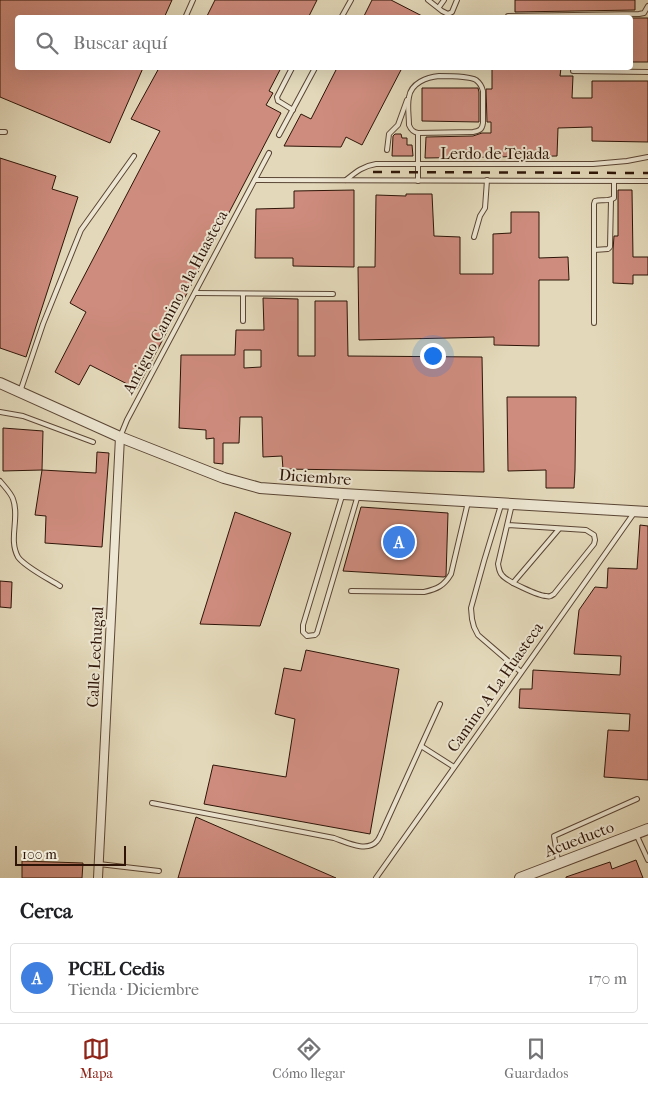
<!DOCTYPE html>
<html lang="es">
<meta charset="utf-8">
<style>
body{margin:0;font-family:"IM FELL French Canon",serif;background:#f2f2f2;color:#202124}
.scale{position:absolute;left:15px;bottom:12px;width:111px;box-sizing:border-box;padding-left:5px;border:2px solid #2d1407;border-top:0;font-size:14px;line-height:18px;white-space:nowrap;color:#2d1407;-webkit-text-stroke:4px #ede6d2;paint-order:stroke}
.you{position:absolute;left:432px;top:355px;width:18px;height:18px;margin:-12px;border:4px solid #fff;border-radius:50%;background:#1a73e8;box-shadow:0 0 0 8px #1a73e833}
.badge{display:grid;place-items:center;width:32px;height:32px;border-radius:50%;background:#8f2418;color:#fff;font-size:16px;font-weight:700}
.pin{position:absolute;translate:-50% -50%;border:2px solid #fff;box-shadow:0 1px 5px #0006}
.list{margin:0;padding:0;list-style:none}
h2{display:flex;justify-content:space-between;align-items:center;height:65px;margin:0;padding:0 20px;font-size:21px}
h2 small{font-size:16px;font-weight:400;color:#757577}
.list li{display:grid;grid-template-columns:32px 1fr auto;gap:15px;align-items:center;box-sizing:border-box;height:70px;margin:0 10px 10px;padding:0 10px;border:1px solid #e0e0e0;border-radius:5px}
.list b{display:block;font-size:19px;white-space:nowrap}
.list p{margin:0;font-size:16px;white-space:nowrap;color:#757577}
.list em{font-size:16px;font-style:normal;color:#757577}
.icon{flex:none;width:28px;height:28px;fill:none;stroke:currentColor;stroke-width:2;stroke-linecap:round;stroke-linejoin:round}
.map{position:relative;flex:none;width:648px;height:878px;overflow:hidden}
.search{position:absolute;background:#fff;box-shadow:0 5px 20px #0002;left:15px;right:15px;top:15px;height:55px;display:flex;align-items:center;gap:12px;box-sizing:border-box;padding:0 18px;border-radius:5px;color:#757577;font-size:19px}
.sheet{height:145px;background:#fff}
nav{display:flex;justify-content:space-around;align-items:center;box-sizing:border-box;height:70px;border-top:1px solid #e0e0e0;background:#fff;font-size:14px;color:#757577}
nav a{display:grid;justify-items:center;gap:2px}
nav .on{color:#8f2418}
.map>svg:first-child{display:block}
.building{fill:#ce8c7e;stroke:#2d1407;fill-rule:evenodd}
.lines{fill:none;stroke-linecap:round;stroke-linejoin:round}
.service-casing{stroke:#5a4534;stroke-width:6}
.minor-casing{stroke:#5a4534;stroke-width:10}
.tertiary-casing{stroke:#5a4534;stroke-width:12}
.service{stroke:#ede6d2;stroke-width:4}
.minor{stroke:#ede6d2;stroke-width:8}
.tertiary{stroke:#ede6d2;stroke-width:10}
.rail{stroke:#2d1407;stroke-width:2.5;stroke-dasharray:9 9;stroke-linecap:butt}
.labels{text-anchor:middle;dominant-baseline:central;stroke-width:4;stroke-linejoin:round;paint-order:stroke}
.street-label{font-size:16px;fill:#2d1407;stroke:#ede6d2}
</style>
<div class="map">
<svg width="648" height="878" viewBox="0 0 648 878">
<rect width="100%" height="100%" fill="#e3d9ba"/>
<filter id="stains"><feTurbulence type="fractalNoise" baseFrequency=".004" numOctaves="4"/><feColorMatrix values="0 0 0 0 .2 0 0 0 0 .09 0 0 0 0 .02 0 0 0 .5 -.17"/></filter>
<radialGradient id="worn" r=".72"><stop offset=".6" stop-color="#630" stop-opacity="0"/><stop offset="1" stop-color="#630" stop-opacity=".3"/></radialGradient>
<g class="building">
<polygon points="0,0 172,0 164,18 18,18 18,68 143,68 110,143 0,97"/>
<polygon points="215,0 317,0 308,18 206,18"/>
<polygon points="372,0 391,0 426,18 363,18"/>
<polygon points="515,0 635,0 635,10 515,12"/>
<rect x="630" y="18" width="18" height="44"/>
<polygon points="159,68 281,68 269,91 273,93 266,105 281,113 137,389 90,365 79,385 55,372 86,312 70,303 160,131 131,119"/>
<polygon points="337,68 402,68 362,145 346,137 341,147 284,146 301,114 311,119"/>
<polygon points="492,68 561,68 560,76 573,76 572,98 592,98 592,81 648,81 648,142 592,141 592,127 558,128 557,156 425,158 426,137 473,136 482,133 491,133 491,122 487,122 486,89 492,89"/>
<polygon points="422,88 478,88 479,92 479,122 422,121"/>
<polygon points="395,134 401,134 402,138 407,138 407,145 412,145 413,156 392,156 393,136"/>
<polygon points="0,158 56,176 52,189 78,197 26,357 0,348"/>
<polygon points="354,190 354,267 293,266 293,258 255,258 256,209 294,208 294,191"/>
<polygon points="618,190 632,190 633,257 648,257 648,275 633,275 633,284 613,283 613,250 614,236 618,236"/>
<polygon points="406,194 432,194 434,236 460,237 460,274 493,274 493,234 511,233 511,212 539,212 539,258 568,257 569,280 539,280 539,346 494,345 494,337 359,340 358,267 375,267 376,195 406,196"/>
<path d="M263,298L298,299V356H315V301H347L348,356L482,357L484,472L283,469L282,456L263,457L262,417H240L239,443H223V464L214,463V438L206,439V430L179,428L181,355H235L236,330H264ZM244,350H261V367L244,368Z"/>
<polygon points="507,397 576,397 575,470 574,488 546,488 546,470 508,471"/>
<polygon points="3,428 43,431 42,470 3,471"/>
<polygon points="97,452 109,453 102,547 45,543 46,516 35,515 42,470 96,473"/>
<polygon points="361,507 448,513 446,576 444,577 343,571"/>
<polygon points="235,512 291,533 260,626 200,624"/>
<polygon points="640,525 648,526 648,780 604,777 608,730 629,731 630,714 519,708 520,689 532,689 533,670 620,675 621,656 574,654 579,610 595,587 607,588 608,568 637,569"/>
<polygon points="0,581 12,582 11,608 0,607"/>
<polygon points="306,650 399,669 370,834 204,804 213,765 286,777 295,719 275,714 284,668 301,671"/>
<polygon points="196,817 336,878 178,878"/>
<polygon points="636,860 643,878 566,878 566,877 610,862 612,869"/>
<polygon points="22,861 83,863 82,878 22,878"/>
</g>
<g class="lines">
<defs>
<g id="service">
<polyline points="428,0 442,11 448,14 452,12 457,0"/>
<polyline points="439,7 444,0"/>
<polyline points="508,16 639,14 644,13 648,6"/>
<polyline points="185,18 193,0"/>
<polyline points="341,18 351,0"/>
<polyline points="292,68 277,97 278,101 280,102 293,110"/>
<polyline points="573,71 648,72"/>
<path d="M439,76C448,76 469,76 476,80C480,83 482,87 483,91V123C482,130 479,131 473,132L418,133C413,132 411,130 409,125C409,116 407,106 409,97C411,83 427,77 439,76Z"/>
<polyline points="0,132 5,132"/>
<polyline points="418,133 418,181"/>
<polyline points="279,135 315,68"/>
<polyline points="387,150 389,134 398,125 407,100"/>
<polyline points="255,180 648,181"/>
<path d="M346,180C356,172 363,166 376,164H593L627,161L648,157"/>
<polyline points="474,237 480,216 485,208 487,180"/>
<polyline points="594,250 608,249 610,247 611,200"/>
<polyline points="195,293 333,294"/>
<polyline points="243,294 243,321"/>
<path d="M594,323V204L595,201C601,199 608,202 614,198V181"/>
<polyline points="20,392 43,324 81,230 134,156"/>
<polyline points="0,412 23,416 93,442"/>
<polyline points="120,437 127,420 269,153"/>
<path d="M0,481C4,486 11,493 13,499C20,518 8,539 18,557C25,567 49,579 60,586"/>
<polyline points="342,496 303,625 303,632 307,636 315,635 317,633 358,495"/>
<polyline points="501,505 484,561 471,608 472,619 474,627 478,635 521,672"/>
<path d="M508,525L586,530L594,535L595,540L594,544L554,594C551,596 550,597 546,596C539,596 506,581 502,575C499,572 499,568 498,564L512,504"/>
<polyline points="513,583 559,529"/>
<path d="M351,591L424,592C437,589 444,586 451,574L468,502"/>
<polyline points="421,746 454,767"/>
<path d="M152,803L334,838C346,842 367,853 377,841C379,839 380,836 381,834L440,704"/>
<polyline points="637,836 648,860"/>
<polyline points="558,861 554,836 637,799"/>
<polyline points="99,864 159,871"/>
<polyline points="376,878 634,513"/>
</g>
<polyline id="minor" points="98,878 120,437"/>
<g id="tertiary">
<polyline points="0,383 120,437 224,478 260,488 343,494 648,512"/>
<polyline points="520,878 648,829"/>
</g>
</defs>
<use href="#service" class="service-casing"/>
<use href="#minor" class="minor-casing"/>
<use href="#tertiary" class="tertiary-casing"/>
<use href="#service" class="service"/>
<use href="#minor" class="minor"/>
<use href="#tertiary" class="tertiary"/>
<polyline class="rail" points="373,172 648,173"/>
</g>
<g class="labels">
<g class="street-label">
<text x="495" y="153">Lerdo de Tejada</text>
<text transform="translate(175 302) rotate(-62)">Antiguo Camino a la Huasteca</text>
<text transform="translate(315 477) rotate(4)">Diciembre</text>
<text transform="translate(95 657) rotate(-87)">Calle Lechugal</text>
<text transform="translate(495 687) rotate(-55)">Camino A La Huasteca</text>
<text transform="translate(579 839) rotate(-21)">Acueducto</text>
</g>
</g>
<rect width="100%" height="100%" filter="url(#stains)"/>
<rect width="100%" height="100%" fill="url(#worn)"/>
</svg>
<div class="scale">100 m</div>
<div class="you"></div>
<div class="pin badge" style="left:399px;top:542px;background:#3f7fe0">A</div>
<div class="search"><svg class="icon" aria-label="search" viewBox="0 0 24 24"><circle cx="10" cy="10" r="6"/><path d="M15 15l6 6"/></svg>Buscar aquí</div>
</div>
<section class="sheet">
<h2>Cerca<small></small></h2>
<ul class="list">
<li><span class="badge" style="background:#3f7fe0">A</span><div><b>PCEL Cedis</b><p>Tienda · Diciembre</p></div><em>170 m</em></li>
</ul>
</section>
<nav>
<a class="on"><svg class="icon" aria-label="map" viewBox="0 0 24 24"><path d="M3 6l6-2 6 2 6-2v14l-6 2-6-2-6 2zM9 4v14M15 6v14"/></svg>Mapa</a>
<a><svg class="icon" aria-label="directions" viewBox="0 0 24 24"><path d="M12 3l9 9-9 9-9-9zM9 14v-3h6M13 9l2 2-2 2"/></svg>Cómo llegar</a>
<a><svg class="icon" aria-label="saved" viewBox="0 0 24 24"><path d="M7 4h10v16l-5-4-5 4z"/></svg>Guardados</a>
</nav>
